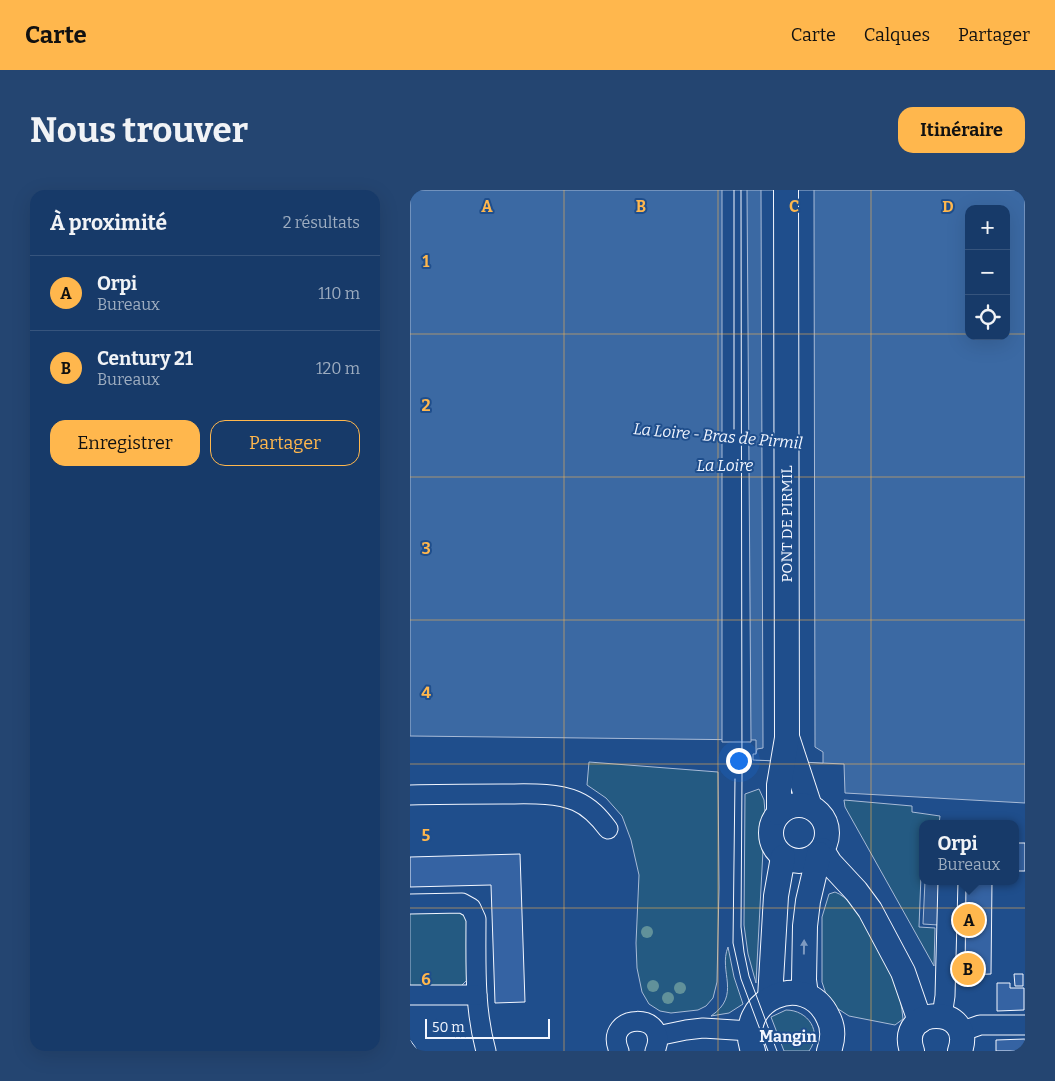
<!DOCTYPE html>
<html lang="fr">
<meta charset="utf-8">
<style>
body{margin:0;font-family:Bitter,serif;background:#244571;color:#f1f3f6}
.controls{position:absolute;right:15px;top:15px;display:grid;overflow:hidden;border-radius:10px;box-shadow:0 5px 20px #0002}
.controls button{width:45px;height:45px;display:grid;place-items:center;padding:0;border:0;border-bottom:1px solid #36547d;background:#173a69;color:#f1f3f6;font:25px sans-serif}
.scale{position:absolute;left:15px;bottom:12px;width:125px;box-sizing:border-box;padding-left:5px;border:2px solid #f2f6ff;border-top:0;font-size:14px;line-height:18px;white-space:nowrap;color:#f2f6ff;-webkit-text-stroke:4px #1f4e8c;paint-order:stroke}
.you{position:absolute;left:328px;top:570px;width:18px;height:18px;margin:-12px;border:4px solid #fff;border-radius:50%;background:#1a73e8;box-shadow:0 0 0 8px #1a73e833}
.badge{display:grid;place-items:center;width:32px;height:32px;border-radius:50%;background:#ffb74d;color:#111;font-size:16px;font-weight:700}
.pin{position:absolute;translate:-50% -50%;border:2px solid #fff;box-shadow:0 1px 5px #0006}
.popup{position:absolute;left:509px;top:630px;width:100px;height:65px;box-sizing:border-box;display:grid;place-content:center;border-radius:10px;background:#173a69;filter:drop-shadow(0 1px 4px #0005);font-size:16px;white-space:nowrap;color:#9eadc0}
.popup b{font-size:19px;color:#f1f3f6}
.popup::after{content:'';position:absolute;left:50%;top:100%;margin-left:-10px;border:10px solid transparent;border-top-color:#173a69}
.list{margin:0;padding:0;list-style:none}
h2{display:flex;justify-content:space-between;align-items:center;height:65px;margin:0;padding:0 20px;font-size:21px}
h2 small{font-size:16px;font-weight:400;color:#9eadc0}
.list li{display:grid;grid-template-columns:32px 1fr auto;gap:15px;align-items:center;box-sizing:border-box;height:75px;padding:0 20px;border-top:1px solid #36547d}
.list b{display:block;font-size:19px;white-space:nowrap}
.list p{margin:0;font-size:16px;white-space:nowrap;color:#9eadc0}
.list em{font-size:16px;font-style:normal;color:#9eadc0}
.actions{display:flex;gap:10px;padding:15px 20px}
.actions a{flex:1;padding:11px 0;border:1px solid #ffb74d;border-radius:15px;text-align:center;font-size:18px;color:#ffb74d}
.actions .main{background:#ffb74d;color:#111}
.icon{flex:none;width:28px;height:28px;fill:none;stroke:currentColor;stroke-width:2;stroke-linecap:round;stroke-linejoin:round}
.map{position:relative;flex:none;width:615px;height:861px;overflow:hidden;border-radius:15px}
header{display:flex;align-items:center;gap:30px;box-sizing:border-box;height:70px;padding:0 25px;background:#ffb74d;color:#111}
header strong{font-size:24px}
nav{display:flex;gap:28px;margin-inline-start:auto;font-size:18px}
.intro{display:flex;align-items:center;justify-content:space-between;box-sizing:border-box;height:120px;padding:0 30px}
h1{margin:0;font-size:35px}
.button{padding:12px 22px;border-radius:15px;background:#ffb74d;color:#111;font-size:18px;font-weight:700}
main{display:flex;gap:30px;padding:0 30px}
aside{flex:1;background:#173a69;border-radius:15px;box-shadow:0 5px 20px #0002}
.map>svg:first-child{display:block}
.green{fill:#245a82;stroke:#a8bbd7}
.parking{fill:#305b95;stroke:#a8bbd7}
.water{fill:#3b69a3;stroke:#a8bbd7;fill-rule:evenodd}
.pier{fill:#1f4e8c;stroke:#a8bbd7}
.building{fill:#3563a3;stroke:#f2f6ff}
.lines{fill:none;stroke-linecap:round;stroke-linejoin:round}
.minor-casing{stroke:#f2f6ff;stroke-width:21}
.major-casing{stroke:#f2f6ff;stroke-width:26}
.minor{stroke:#1f4e8c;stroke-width:19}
.major{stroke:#1f4e8c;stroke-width:24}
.tram{stroke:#f2f6ff;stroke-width:1}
.tree{fill:#61919a}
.oneway{fill:#7e9ac0}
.grid{fill:none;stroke:#ffb74d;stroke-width:1;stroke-opacity:0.55}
.labels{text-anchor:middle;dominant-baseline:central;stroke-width:4;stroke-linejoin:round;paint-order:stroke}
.street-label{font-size:15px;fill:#f2f6ff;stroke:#1f4e8c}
.water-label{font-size:16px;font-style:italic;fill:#f2f6ff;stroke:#1f4e8c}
.neighbourhood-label{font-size:16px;font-weight:bold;fill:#f2f6ff;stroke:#1f4e8c}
.grid-label{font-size:16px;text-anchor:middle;font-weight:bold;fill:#ffb74d;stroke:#1f4e8c;stroke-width:4;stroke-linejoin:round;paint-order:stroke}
</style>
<header>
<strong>Carte</strong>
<nav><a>Carte</a><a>Calques</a><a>Partager</a></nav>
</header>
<div class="intro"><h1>Nous trouver</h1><a class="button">Itinéraire</a></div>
<main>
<aside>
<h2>À proximité<small>2 résultats</small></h2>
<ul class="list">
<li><span class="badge">A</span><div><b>Orpi</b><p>Bureaux</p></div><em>110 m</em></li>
<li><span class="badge">B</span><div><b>Century 21</b><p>Bureaux</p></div><em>120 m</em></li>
</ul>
<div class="actions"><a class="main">Enregistrer</a><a>Partager</a></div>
</aside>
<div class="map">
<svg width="615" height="861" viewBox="0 0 615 861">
<rect width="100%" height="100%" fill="#1f4e8c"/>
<g class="green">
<polygon points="179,572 308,582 309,698 307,792 303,808 296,816 288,820 261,823 250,821 239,814 232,802 227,778 226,753 229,685 221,650 212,626 196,608 177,595"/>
<polygon points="349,599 354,610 355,622 346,793 338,764 334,735 335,604"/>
<polygon points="434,610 502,616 502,622 530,626 529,634 513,634 509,737 525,738 524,776 435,617"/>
<path d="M425,702C448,710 477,768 485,790C489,803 492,816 493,829L485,835L439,826L419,813L412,792V727L419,704Z"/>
<polygon points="49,722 61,731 61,786 48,799 0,799 0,723"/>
<path d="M318,757L324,787L333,814L319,823L301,826C332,805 308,782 318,757Z"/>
<path d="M376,820C398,820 413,842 399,861H374L361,827Z"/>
</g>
<polygon class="parking" points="515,691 529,691 528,735 513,734"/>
<path class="water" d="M0,0H615V613L435,603L434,574L346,570V550L0,546ZM559,19H596V146H559Z"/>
<g class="pier">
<polygon points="312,0 337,0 341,552 312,552"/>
<polygon points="351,0 404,0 405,557 413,562 413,573 343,570 343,564 346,564 347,559 353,558"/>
</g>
<g class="building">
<rect x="605" y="653" width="10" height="28"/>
<polygon points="110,664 115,812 85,813 81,695 0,697 0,667"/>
<polygon points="556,691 582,691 581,784 555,785"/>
<polygon points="604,784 613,784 613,796 605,796"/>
<polygon points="587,793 600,793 600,798 614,798 614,820 587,821"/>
<polygon points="615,849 615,861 586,861 586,850"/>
<polygon points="0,850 8,861 0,861"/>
</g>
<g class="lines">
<defs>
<g id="minor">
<path d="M0,605C31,604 62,604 93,604C117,604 144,602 166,611C180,617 189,627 198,639"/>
<path d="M0,714L52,713L61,718L66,729C66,773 64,818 76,861"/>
<polyline points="0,805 67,805"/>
<polyline points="532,826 535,806 538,691"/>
<polyline points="550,842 570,835 615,835"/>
<polyline points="247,846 276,840 293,838 340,841"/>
<path d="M209,861C192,822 262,821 245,861"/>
</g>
<g id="major">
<polyline points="378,550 400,617"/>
<circle cx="389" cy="643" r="28"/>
<polyline points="369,623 369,595 377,548 376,0"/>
<polyline points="412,660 420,673 446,701 460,720 493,782 510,831"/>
<polyline points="396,805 394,790 395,736 398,711 409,664"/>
<polyline points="360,808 366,706 373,667"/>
<path d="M343,861C324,809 396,779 418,827C424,838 423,850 419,861"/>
<path d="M502,861C486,815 566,814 550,861"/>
</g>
</defs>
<use href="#minor" class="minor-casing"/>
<use href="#major" class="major-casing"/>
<use href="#minor" class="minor"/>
<use href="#major" class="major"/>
<g class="tram">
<polyline points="324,0 324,239"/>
<polyline points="331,0 332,585 331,737 334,762 339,786 367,861"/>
<polyline points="325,589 323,753 331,789 358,861"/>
</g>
</g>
<g class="tree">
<circle cx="237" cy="742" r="6"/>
<circle cx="243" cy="796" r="6"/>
<circle cx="270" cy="798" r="6"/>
<circle cx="258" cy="808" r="6"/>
</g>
<defs><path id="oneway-solid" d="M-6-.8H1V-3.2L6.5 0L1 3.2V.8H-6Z" transform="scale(1.25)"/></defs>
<use class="oneway" href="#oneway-solid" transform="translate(394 757) rotate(-89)"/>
<path class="grid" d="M154,0V861M308,0V861M461,0V861M0,144H559M596,144H615M0,287H615M0,430H615M0,574H615M0,718H615"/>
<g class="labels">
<g class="street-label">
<text transform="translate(377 334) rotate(-90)">PONT DE PIRMIL</text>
</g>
<g class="water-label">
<text transform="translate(308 246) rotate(5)">La Loire - Bras de Pirmil</text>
<text x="315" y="275">La Loire</text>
</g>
<g class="neighbourhood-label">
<text x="378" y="846">Mangin</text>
</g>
</g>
<g class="grid-label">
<text x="77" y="22">A</text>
<text x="231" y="22">B</text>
<text x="384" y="22">C</text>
<text x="538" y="22">D</text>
<text x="16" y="77">1</text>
<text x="16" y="221">2</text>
<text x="16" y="364">3</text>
<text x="16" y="508">4</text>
<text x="16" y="651">5</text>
<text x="16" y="795">6</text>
</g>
</svg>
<div class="controls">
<button>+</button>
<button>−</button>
<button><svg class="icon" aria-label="locate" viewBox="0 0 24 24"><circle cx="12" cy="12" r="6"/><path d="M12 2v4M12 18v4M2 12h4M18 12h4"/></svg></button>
</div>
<div class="scale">50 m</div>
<div class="you"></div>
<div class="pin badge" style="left:559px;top:730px">A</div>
<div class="popup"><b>Orpi</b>Bureaux</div>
<div class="pin badge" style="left:558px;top:779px">B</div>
</div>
</main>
